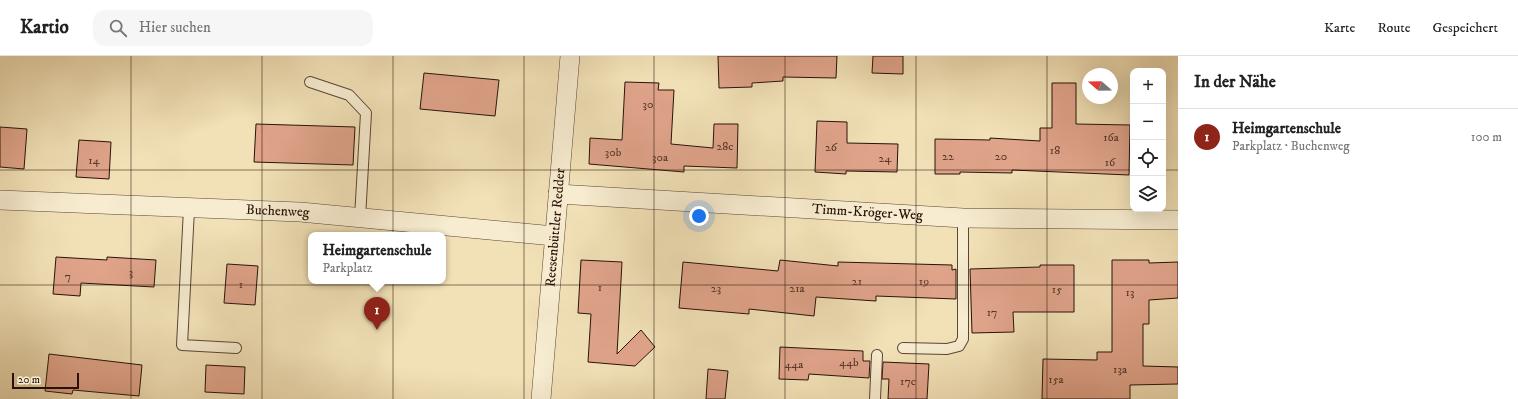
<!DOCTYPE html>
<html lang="de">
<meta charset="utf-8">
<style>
body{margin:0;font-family:"IM FELL DW Pica",serif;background:#f6f6f6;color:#222}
.controls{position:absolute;right:12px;top:12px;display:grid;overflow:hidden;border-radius:8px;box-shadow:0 4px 16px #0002}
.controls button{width:36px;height:36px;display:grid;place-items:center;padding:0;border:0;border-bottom:1px solid #e0e0e0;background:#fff;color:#222;font:20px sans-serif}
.compass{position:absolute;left:1082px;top:12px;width:36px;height:36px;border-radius:50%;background:#fff;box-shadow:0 4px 16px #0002;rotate:290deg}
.scale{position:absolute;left:12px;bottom:10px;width:67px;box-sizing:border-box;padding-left:4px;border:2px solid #281208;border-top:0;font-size:11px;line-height:14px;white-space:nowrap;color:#281208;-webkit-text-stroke:3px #f7ecd0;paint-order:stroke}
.you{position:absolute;left:699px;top:160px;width:14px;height:14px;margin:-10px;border:3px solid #fff;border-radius:50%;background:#1a73e8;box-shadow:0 0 0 6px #1a73e833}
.badge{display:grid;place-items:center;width:26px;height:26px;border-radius:50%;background:#8f2418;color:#fff;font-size:13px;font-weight:700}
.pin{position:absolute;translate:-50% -33px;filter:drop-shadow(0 1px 2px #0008)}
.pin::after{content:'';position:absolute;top:21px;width:14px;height:12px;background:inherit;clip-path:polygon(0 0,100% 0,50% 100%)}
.popup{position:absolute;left:308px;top:176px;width:138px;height:52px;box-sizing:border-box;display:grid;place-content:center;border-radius:8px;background:#fff;filter:drop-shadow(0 1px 3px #0005);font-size:13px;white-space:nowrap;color:#767676}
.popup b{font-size:15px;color:#222}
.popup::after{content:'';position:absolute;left:50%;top:100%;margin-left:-8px;border:8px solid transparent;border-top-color:#fff}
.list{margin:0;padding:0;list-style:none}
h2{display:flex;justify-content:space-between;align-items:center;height:52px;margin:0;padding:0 16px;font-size:17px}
h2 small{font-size:13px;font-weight:400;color:#767676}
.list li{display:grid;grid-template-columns:26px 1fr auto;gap:12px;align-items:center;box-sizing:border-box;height:56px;padding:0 16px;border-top:1px solid #e0e0e0}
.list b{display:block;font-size:15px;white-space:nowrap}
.list p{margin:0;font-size:13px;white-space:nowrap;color:#767676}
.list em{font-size:13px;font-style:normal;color:#767676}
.icon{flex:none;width:22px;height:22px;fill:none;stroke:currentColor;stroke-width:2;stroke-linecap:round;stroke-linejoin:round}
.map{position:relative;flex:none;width:1178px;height:343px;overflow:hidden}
header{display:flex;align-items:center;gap:24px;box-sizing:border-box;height:56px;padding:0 20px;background:#fff;border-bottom:1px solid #e0e0e0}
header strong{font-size:19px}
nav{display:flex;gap:22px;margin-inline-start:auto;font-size:14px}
.search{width:280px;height:36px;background:#f6f6f6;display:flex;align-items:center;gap:10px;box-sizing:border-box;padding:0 14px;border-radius:12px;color:#767676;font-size:15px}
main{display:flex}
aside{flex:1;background:#fff}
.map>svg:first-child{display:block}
.building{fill:#e0a48b;stroke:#281208}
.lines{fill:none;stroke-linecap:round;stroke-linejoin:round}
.lane-casing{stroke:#5a4634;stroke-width:12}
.street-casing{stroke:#5a4634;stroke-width:20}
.lane{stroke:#f7ecd0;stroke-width:10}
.street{stroke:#f7ecd0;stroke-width:19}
.grid{fill:none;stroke:#281208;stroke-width:1;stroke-opacity:0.55}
.labels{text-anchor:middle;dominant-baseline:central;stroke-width:3.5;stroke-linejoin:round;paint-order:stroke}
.number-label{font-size:12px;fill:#563629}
.street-label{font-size:14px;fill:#281208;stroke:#f7ecd0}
</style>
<header>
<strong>Kartio</strong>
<div class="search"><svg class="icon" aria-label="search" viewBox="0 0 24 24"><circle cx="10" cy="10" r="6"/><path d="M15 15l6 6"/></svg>Hier suchen</div>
<nav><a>Karte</a><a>Route</a><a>Gespeichert</a></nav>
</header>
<main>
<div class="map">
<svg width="1178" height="343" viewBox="0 0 1178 343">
<rect width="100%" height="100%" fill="#f2e1b7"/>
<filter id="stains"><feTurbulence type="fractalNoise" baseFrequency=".005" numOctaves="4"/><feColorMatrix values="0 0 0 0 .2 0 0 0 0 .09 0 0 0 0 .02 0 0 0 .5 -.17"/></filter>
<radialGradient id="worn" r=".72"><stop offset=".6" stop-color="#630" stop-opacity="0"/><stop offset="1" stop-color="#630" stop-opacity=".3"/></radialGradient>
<g class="building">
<polygon points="718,0 837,0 836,22 783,21 783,25 752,27 752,31 719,32"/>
<polygon points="873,0 903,0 903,18 872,17"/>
<polygon points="424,17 499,24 495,60 420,53"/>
<polygon points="625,26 659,27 658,34 674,34 671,88 713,92 714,68 738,68 737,112 684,110 684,116 589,108 590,82 622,84"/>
<polygon points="1052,27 1076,27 1076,68 1130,69 1129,119 1012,114 1012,117 960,116 960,118 935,118 935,83 990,84 990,82 1040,85 1040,72 1052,72"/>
<polygon points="817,65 847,66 847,87 898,88 897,116 846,115 846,118 815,116"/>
<polygon points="256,68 355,71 353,109 254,106"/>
<polygon points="0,71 27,73 24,113 0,111"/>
<polygon points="79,84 111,86 109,123 76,121"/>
<polygon points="56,201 107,204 107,201 156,204 154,231 81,227 80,240 53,238"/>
<polygon points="581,204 622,206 617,298 641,274 655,291 635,310 588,306 591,258 578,257"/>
<polygon points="780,204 838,210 838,206 952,209 952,214 956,213 956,243 876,240 876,245 816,241 814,260 749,253 749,258 679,252 683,206 778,215"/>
<polygon points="1112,204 1149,204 1149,207 1178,206 1178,242 1149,244 1149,268 1143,268 1143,310 1178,311 1178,328 1130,329 1130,343 1042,343 1043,303 1097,304 1097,296 1112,296"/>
<polygon points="227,208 258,210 255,249 224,247"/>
<polygon points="1040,209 1074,209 1074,256 1013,256 1014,276 972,277 970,213 1040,211"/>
<polygon points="780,291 863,295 863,305 870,305 869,322 809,318 808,324 779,323"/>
<polygon points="49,298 142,309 139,340 73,334 72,338 45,335"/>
<polygon points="883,306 929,308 927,343 888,343 889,323 882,323"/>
<polygon points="206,309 245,311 244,338 205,336"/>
<polygon points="708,313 728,315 725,343 706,343"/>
</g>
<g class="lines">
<defs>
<g id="lane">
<polyline points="310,26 349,39 366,57 360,162"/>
<polyline points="189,153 182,289 236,292"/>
<polyline points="903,292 947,293 959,290 963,283 963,162"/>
<polyline points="875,343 877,299"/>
</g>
<g id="street">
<path id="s1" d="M558,138L963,162L1178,164"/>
<path id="s2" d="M0,144L300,156L554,180"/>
<path id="s3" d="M541,343L570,0"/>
</g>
</defs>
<use href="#lane" class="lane-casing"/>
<use href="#street" class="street-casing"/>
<use href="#lane" class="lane"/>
<use href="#street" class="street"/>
</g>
<path class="grid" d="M131,0V343M262,0V343M393,0V343M524,0V343M654,0V343M785,0V343M916,0V343M1047,0V343M0,114H1133M1163,114H1178M0,229H1178"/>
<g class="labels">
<g class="number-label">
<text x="648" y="48">30</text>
<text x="1111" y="81">16a</text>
<text x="725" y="90">28c</text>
<text x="831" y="91">26</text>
<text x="1055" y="94">18</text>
<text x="613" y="96">30b</text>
<text x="948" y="100">22</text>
<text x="1001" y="100">20</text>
<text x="660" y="101">30a</text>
<text x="885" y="102">24</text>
<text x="94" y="104">14</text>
<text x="1110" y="106">16</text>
<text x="131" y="216">3</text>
<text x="68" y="220">7</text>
<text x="857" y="225">21</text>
<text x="924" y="225">19</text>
<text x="241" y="228">1</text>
<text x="600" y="231">1</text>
<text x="716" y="232">23</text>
<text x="797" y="232">21a</text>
<text x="1057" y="233">15</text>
<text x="1130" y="236">13</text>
<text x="992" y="256">17</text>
<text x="849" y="306">44b</text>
<text x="794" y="308">44a</text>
<text x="1120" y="313">13a</text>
<text x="1056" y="323">15a</text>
<text x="908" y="325">17c</text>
</g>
<g class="street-label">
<text stroke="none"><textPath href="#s2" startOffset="278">Buchenweg</textPath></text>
<text stroke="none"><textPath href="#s1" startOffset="310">Timm-Kröger-Weg</textPath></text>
<text stroke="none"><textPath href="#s3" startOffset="172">Reesenbüttler Redder</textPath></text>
</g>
</g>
<rect width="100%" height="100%" filter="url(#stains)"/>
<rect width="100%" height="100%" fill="url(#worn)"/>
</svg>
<div class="controls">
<button>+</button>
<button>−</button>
<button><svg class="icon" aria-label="locate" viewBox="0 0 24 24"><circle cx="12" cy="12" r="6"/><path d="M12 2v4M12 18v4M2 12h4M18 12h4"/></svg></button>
<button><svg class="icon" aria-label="layers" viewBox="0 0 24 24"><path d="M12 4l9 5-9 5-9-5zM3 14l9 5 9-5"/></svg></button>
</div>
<svg class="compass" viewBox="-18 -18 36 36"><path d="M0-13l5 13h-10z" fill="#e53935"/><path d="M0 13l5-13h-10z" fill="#767676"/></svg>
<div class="scale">20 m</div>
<div class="you"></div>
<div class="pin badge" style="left:377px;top:274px">1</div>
<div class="popup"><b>Heimgartenschule</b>Parkplatz</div>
</div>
<aside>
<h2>In der Nähe<small></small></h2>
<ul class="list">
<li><span class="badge">1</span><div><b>Heimgartenschule</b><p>Parkplatz · Buchenweg</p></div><em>100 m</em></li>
</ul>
</aside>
</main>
